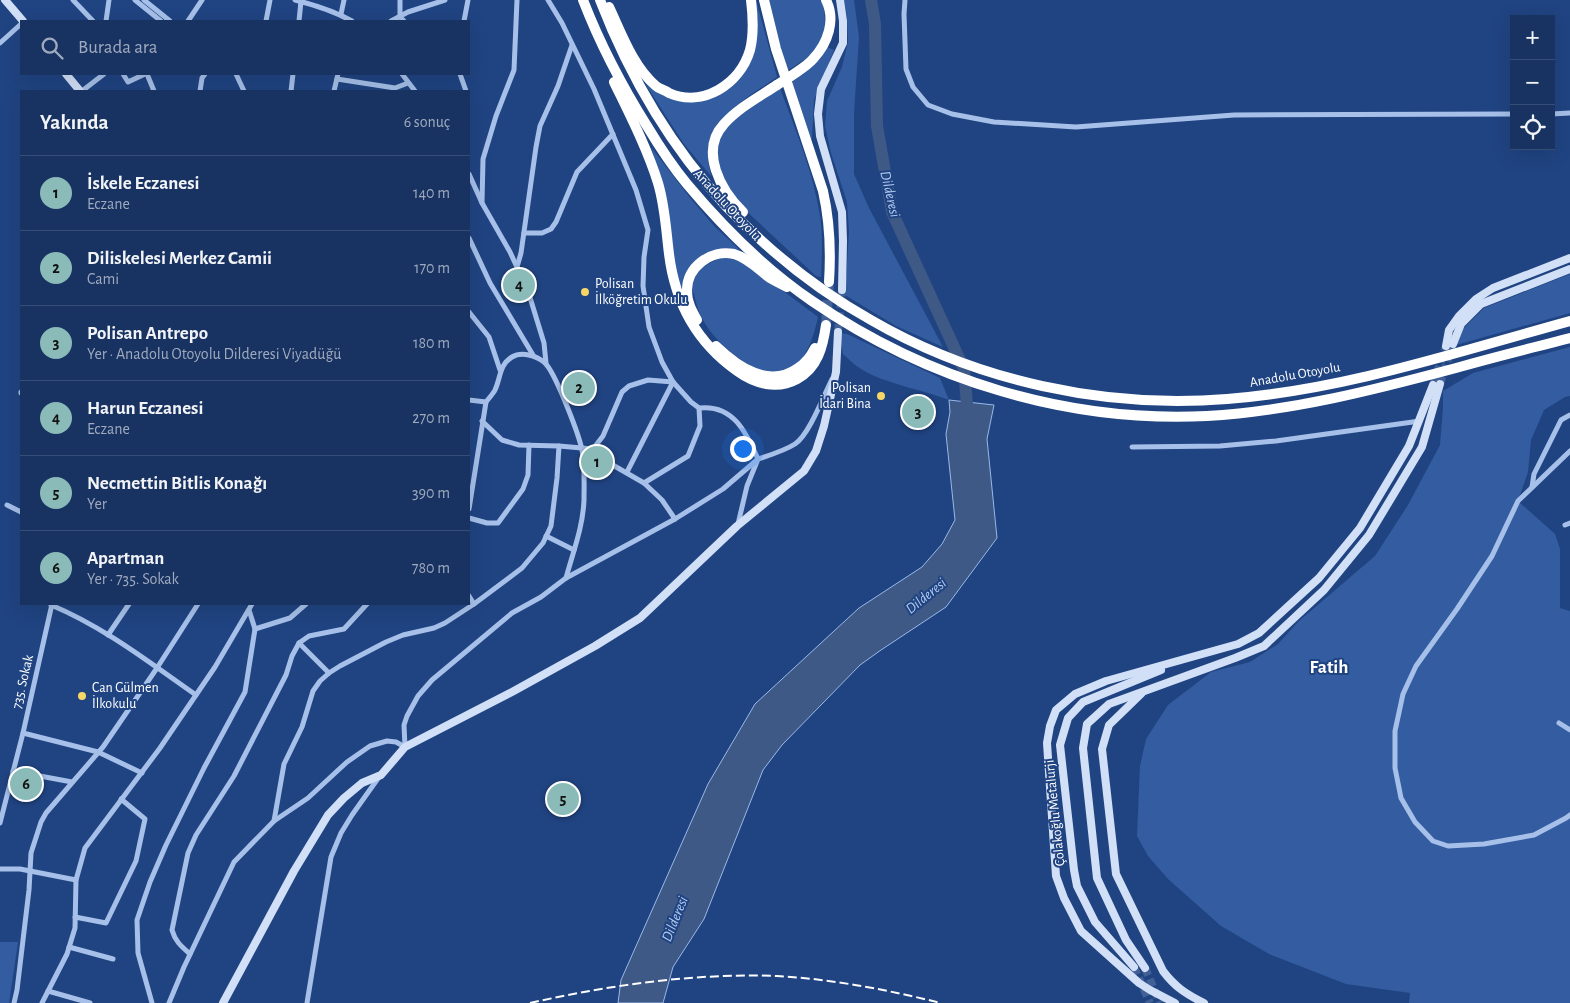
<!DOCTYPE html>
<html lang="tr">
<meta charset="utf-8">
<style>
body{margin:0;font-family:"Alegreya Sans",sans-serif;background:#213b68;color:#f1f3f6}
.controls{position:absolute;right:15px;top:15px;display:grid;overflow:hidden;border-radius:0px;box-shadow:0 5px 20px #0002}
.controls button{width:45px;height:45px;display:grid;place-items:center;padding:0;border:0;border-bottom:1px solid #364e77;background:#183362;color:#f1f3f6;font:25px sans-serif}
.you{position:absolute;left:742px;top:448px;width:18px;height:18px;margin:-12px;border:4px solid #fff;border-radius:50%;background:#1a73e8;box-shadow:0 0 0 8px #1a73e833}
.badge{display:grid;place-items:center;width:32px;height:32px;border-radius:50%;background:#8bbbb9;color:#111;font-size:16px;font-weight:700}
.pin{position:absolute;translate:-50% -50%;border:2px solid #fff;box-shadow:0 1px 5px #0006}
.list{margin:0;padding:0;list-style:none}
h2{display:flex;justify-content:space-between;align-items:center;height:65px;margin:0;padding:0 20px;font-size:21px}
h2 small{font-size:16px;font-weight:400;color:#9faabe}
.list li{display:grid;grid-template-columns:32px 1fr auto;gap:15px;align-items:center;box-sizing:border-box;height:75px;padding:0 20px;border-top:1px solid #364e77}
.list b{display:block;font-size:19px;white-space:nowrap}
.list p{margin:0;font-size:16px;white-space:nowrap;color:#9faabe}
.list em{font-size:16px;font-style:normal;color:#9faabe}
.icon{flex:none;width:28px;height:28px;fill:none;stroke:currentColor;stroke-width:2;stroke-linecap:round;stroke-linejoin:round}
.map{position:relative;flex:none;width:1570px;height:1003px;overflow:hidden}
.search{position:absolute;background:#183362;box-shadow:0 5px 20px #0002;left:20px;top:20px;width:450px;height:55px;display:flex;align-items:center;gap:12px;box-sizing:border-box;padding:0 18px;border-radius:0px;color:#9faabe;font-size:19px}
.panel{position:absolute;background:#183362;box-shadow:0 5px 20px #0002;left:20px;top:90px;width:450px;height:515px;border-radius:0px}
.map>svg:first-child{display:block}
.green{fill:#335da0}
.water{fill:#3e5986;stroke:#99b9ea}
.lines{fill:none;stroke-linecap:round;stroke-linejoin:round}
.river{stroke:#3e5986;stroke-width:12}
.secondary-tunnel{stroke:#416095;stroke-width:8;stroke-dasharray:8 4;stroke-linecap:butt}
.highway-tunnel{stroke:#416095;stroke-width:10;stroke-dasharray:10 5;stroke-linecap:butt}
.street{stroke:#a6c0e9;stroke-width:5}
.secondary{stroke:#d1dff7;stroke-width:8}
.highway{stroke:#fff;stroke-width:10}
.rail{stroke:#fff;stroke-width:2;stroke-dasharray:9 4;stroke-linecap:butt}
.highway-bridge{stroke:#fff;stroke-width:10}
.poi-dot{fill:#f6d666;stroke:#204482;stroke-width:2}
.labels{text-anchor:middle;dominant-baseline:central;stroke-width:4;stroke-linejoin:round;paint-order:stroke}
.street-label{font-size:14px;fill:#fff;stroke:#204482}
.poi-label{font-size:14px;fill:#fff;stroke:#204482;text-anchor:start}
.water-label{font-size:15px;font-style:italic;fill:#b1caf0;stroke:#204482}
.district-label{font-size:19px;font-weight:bold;fill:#fff;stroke:#204482}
</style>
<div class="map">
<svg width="1570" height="1003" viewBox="0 0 1570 1003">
<rect width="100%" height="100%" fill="#204482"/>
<g class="green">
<path d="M755,0H756L777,77C750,96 706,119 708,157C708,163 710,170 711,176L684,144L646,85L675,101L695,102L742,74Z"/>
<path d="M768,0H822C831,38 819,53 786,71Z"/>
<polygon points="844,0 854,0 859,37 854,113 854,174 869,208 943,347 896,326 845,295 849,232 847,202 831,153 825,126 827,101 842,67 848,42 847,17"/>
<polygon points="827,47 834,50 814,100 812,139 809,140 791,83 821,58"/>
<path d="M780,88C795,129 813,171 820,216C823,236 822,257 821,277L816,276L743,208L725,185L717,162V146L723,132L731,121Z"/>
<polygon points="651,147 691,199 715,227 741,251 728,248 693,264 685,275 682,288 680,286 676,272 663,186"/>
<path d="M723,258H730L750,266L818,317C814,335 807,361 789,369C760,382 721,348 706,325C700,316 696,305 694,293H691C691,289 691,284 692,280C696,269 711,261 723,258Z"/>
<polygon points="1570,274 1570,313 1456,345 1463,329 1484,308"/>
<path d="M839,333L847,334L940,378L949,400C921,389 885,384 861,369C854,365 849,359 843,354Z"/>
<polygon points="1570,347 1570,396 1565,397 1544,410 1531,440 1528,472 1518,501 1555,534 1560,549 1560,608 1570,611 1570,1003 1409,1003 1410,993 1346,984 1269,954 1221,926 1168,879 1148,856 1137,836 1140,766 1146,739 1168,705 1211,672 1250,662 1278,644 1299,621 1375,556 1408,505 1440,445 1443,408 1443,391 1473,373"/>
<polygon points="0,942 18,942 9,1003 0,1003"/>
</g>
<polygon class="water" points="949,400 994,405 987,439 997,538 946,607 881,650 860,665 782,745 763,770 704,919 673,967 663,1003 618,1003 621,980 708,784 755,704 859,608 922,567 942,544 955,520 946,434 950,412"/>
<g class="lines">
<polyline class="river" points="871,0 875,24 877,126 892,212 964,369 968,417"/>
<g class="secondary-tunnel">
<polyline points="838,332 842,290"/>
<polyline points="1440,384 1453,344"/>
<polyline points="1433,385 1446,346"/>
<polyline points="1134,967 1150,1003"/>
<polyline points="1145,968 1160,1003"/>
</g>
<polyline class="highway-tunnel" points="826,325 829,282"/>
<g class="street">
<polyline points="73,0 93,21"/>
<polyline points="135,0 161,21"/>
<polyline points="144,0 170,21"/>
<path d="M295,0C315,5 334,11 352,21"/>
<polyline points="400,0 400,17 404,21"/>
<polyline points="548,0 562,23 594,89 636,190 648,230 644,257 643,286 649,327 662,362 673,382 691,402 699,408 700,426 688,456 644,483"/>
<polyline points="905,0 904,14 906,69 913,87 928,105 952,114 994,122 1076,127 1234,115 1514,114"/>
<polyline points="341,14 344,0"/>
<polyline points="106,21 109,0"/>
<polyline points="188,21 202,0"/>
<polyline points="266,21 270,0"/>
<polyline points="299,21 301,1"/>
<polyline points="391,21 408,12 445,0"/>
<polyline points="464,21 468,0"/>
<polyline points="0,43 21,24"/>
<polyline points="123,74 128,82 145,74"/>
<polyline points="147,74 154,91"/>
<polyline points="236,74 244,91"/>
<polyline points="402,74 415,91"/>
<polyline points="460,74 466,91"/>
<polyline points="337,79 395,88 408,83"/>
<polyline points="82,91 104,74"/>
<polyline points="200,91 202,78 205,74"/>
<polyline points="291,91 293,74"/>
<polyline points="334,91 338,74"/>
<polyline points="1551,114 1570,113"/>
<polyline points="469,174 482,203 510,252 528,291 544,343 546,363"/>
<polyline points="482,203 483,159 496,116 514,70 517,0"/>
<polyline points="524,233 542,233 551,229 556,222 577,172 613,134"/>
<polyline points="469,238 490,283 533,355"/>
<polyline points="517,267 521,253 536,147 540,126 558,86 572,45"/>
<polyline points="469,312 489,337 500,370"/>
<polyline points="21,393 21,392"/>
<polyline points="469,400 486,402"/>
<path d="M699,408C733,404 746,432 758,459C770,455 784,451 795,444C809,435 824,395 832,379"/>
<polyline points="559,446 593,449 611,464 644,483 662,500 675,519"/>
<polyline points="1132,447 1220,446 1276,441 1420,421"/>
<polyline points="593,449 603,436 622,392 629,386 648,380 673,382"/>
<polyline points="1570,451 1518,501 1492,556 1457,609 1416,666 1403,694 1395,731 1395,768 1401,798 1415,822 1433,841 1448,846 1484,844 1534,835 1566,818 1570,815"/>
<polyline points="627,472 673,382"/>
<polyline points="1532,487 1534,474 1561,420 1570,415"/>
<polyline points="7,505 21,512"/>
<path d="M469,509L486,402C489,398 493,394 495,390C501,377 499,365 512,357C522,351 536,356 544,362C555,371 579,435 582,450C585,466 584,483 584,500C583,527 573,552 566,578"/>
<polyline points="469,518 487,523 498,523 523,489 528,475 529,445"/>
<polyline points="1565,525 1570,523"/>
<polyline points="546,536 574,550"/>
<polyline points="469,596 474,604"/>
<path d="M51,605C104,627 150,663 196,695"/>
<polyline points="255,629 290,618 306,604"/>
<polyline points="108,635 129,604"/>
<polyline points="299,643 329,673"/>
<polyline points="1559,723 1570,730"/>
<polyline points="23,733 98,752 142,773"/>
<polyline points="405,747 404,725 407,716 418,696 432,680 512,613 541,597 566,578 675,519 723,489 758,459 747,486 738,524"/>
<polyline points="13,771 72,782"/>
<polyline points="274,821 284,764 302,727 313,691 320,681 329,673 340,666 386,642 403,635 434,628 445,623 474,604 522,568 543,543 551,526 557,478 559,446 519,445 502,440 482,421"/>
<polyline points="0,823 23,733 52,604"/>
<polyline points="0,869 20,869 76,880"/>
<polyline points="75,917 106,923 136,861 145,819 121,799"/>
<polyline points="69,947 113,959"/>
<path d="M190,954C181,946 175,941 172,930L188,853L196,835L234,776L286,675L292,656L299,643L309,636L344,629L367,604"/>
<polyline points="48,991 90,1003"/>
<polyline points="14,1003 17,990 29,890 31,853 41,822 46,813 103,747 157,668 198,604"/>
<polyline points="42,1003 67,954 75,928 76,880 85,848 160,748 215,667 252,604"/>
<polyline points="152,1003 138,953 137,920 150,882 166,845 204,768 245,692 255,629 249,610"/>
<polyline points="169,1003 184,967 234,862 274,821 308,798 347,762 370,746 387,741 396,742 405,747"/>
<polyline points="307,1003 331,857 341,833 352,815 379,777"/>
</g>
<g class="secondary">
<polyline points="5,0 23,21"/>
<polyline points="840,0 843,21 843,43 821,89 818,114 820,136 842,212 843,241 842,290"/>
<polyline points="66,74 80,91"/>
<polyline points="1453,344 1461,324 1481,304 1570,269"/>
<polyline points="1446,346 1449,330 1459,316 1476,299 1493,288 1570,258"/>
<path d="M1141,694L1109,725L1102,749L1116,874L1163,971C1175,987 1186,994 1204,1003"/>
<polyline points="1134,967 1095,922 1077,886 1074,870 1060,745 1068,718 1083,702 1161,670"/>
<polyline points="1145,968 1126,940 1097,878 1083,748 1087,724 1109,704 1235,658 1264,646 1324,590 1369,535 1422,447 1440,384"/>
<polyline points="223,1003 294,871 328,815 344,798 362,783 381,775 405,747 512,692 595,646 640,618 737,526 804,471 816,451 824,426 836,372 838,332"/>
<polyline points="1175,1003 1150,990 1139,983 1081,931 1064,898 1056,876 1047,743 1050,726 1056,710 1075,694 1106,681 1238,644 1259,633 1319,578 1360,528 1409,446 1433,385"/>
</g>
<g class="highway">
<path d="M583,0C600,44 622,86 647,126C659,146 672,166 687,184C723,227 765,269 812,301C927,380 1067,423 1207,416C1292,411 1374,390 1456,368C1494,357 1532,348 1570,338"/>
<path d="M600,0C629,75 671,147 726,206C768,250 817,290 871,320C976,381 1105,409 1227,399C1344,390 1457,352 1570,321"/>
<path d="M764,0L776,49L823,191C830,222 831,251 829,282"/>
<path d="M609,7C621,32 633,67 656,86C659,89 665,90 669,93C703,108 740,84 750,50C754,34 753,16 751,0"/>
<path d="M791,76C798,71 807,66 813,59C828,43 836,20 826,0"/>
<path d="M614,82C630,115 647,148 658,183C665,206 666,230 669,254C675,303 696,342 737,371C755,384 777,390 797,379C818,368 823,346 826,325"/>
<path d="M743,212C721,191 699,151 724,124C738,108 759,97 777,85"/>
<path d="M697,320C692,311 687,302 687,292C686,267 711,249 734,254C748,258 759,270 770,278C775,281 781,284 787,287"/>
<path d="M716,346C738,367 769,389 798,368C806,363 811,356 815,348"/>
</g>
<path class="rail" d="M530,1003C611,985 693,973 777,976C832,979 888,990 941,1003"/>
<polyline class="highway-bridge" points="777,85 791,76"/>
</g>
<g class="poi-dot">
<circle cx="585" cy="292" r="5"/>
<circle cx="881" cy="396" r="5"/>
<circle cx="82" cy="696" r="5"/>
</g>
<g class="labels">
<g class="street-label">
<text transform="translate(727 205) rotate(47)">Anadolu Otoyolu</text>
<text transform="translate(1295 375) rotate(-10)">Anadolu Otoyolu</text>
<text transform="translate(23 682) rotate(-77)">735. Sokak</text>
<text transform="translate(1055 813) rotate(-96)">Çolakoğlu Metalurji</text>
</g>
<g class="poi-label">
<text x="595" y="284">Polisan<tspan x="595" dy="16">İlköğretim Okulu</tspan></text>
<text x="871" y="388" text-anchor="end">Polisan<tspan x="871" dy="16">İdari Bina</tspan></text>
<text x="92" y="688">Can Gülmen<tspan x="92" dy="16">İlkokulu</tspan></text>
</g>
<g class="water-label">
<text transform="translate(890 194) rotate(77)">Dilderesi</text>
<text transform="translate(926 596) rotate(-39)">Dilderesi</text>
<text transform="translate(675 919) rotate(-68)">Dilderesi</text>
</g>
<g class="district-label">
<text x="1329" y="667">Fatih</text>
</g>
</g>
</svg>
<div class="controls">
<button>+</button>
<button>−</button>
<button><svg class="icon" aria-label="locate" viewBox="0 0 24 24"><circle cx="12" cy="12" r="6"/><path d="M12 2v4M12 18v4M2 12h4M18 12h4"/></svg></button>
</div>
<div class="you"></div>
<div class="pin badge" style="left:597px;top:462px">1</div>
<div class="pin badge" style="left:579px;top:388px">2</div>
<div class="pin badge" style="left:918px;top:412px">3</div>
<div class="pin badge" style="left:519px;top:285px">4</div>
<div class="pin badge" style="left:563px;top:799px">5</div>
<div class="pin badge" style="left:26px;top:784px">6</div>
<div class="search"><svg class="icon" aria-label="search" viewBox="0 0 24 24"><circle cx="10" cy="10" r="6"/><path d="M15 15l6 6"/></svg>Burada ara</div>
<section class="panel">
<h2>Yakında<small>6 sonuç</small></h2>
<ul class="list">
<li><span class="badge">1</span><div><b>İskele Eczanesi</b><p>Eczane</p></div><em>140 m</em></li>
<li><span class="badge">2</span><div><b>Diliskelesi Merkez Camii</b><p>Cami</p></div><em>170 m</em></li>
<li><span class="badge">3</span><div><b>Polisan Antrepo</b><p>Yer · Anadolu Otoyolu Dilderesi Viyadüğü</p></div><em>180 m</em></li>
<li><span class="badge">4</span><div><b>Harun Eczanesi</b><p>Eczane</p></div><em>270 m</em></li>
<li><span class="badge">5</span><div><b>Necmettin Bitlis Konağı</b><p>Yer</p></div><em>390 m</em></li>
<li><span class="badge">6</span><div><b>Apartman</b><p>Yer · 735. Sokak</p></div><em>780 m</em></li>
</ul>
</section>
</div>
